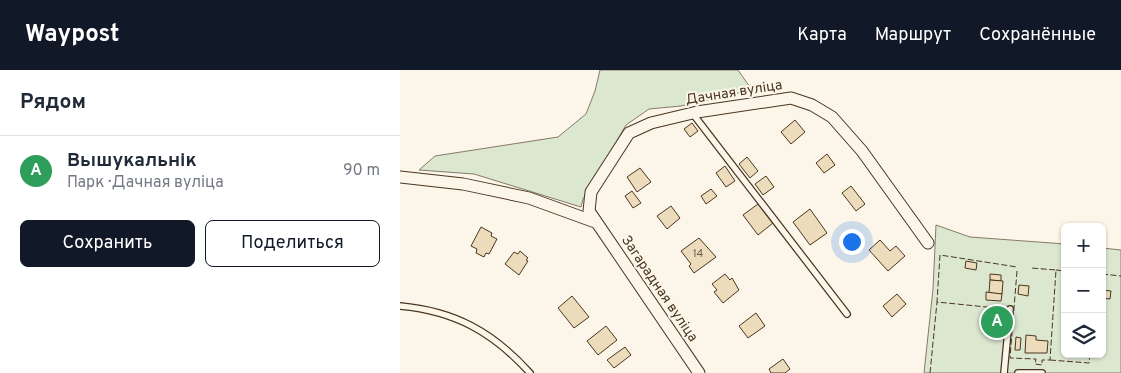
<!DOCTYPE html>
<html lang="ru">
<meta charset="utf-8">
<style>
body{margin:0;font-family:Overpass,sans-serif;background:#f6f6f7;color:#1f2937}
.controls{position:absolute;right:15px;bottom:15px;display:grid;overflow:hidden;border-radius:8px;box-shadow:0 1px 4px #0004}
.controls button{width:45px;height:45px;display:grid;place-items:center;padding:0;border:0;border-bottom:1px solid #e0e1e3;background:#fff;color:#1f2937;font:25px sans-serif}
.you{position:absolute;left:451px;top:171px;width:18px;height:18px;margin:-12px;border:4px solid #fff;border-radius:50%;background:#1a73e8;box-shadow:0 0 0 8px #1a73e833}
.badge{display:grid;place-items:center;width:32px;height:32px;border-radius:50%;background:#111827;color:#fff;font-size:16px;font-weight:700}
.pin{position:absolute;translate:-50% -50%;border:2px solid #fff;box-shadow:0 1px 5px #0006}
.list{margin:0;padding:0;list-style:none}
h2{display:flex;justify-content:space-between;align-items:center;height:65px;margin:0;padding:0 20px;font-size:21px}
h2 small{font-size:16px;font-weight:400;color:#747a83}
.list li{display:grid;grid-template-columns:32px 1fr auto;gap:15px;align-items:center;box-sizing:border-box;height:70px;padding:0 20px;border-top:1px solid #e0e1e3}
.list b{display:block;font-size:19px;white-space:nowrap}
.list p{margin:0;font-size:16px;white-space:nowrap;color:#747a83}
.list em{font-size:16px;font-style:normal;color:#747a83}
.actions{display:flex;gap:10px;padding:15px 20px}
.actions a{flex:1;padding:11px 0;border:1px solid #111827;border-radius:8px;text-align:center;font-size:18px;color:#111827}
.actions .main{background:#111827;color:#fff}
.icon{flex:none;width:28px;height:28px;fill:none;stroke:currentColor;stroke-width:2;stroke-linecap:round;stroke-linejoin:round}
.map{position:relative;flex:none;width:721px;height:303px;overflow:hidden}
header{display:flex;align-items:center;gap:30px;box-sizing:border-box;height:70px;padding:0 25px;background:#111827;color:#fff}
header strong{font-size:24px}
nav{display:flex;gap:28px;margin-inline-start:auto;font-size:18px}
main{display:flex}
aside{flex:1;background:#fff}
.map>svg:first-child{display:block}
.green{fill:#dce7d0;stroke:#887966}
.building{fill:#ecdcbc;stroke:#4a3520}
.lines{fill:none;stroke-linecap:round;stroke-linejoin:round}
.service-casing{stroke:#4a3520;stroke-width:8}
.minor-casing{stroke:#4a3520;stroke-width:13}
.service{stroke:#fbf6e9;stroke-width:5.5}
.minor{stroke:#fbf6e9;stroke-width:11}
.fence{stroke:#4a3520;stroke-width:1;stroke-dasharray:6 2.5;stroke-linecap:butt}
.labels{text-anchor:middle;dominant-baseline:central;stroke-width:4;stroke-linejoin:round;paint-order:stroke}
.number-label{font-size:11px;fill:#725f47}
.street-label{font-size:14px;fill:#4a3520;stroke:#fbf6e9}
</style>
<header>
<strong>Waypost</strong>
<nav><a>Карта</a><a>Маршрут</a><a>Сохранённые</a></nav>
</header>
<main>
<aside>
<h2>Рядом<small></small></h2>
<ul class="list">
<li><span class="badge" style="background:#2e9e5b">A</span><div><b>Вышукальнік</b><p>Парк · Дачная вуліца</p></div><em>90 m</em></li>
</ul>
<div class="actions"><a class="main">Сохранить</a><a>Поделиться</a></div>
</aside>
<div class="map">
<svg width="721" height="303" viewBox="0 0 721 303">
<rect width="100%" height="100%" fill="#fbf6e9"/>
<g class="green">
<polygon points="200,0 338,0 352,20 281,36 249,39 226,55 183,129 181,137 74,104 19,100 35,86 158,67 186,44 195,21"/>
<polygon points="536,155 570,167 665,174 665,284 702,284 702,178 721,180 721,303 524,303 533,219"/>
</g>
<g class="building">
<polygon points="395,50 405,62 391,74 381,62"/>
<polygon points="292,53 298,61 290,67 284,59"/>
<polygon points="427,84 435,95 424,103 416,93"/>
<polygon points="347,87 358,101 350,108 339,94"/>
<polygon points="325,96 335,111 326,117 316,103"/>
<polygon points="240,98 251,112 237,122 227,107"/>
<polygon points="366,106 374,117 363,125 355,114"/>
<polygon points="451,116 465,134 456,141 442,123"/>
<polygon points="311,119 317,126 306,134 301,126"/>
<polygon points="232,121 241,133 233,138 225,126"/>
<polygon points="358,134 373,153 358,165 343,145"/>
<polygon points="271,136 280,148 267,159 257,146"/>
<polygon points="410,139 427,163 410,175 393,152"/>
<polygon points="81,157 92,163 91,166 97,169 89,184 86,183 84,187 76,183 77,179 71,176"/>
<polygon points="299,168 316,187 294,203 289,196 291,194 281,181"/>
<polygon points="480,170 490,181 496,176 505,186 488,201 469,180"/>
<polygon points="120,181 128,188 126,190 128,191 119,205 105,194 114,182 118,184"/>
<polygon points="566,191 577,193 576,200 565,198"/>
<polygon points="325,204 330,210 332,208 339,220 323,233 314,222 317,220 312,214"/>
<polygon points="590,204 601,205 601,211 590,210"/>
<polygon points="590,210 603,211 602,224 589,223"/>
<polygon points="619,215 629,216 628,226 618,224"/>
<polygon points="702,220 711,221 710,229 702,228"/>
<polygon points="586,222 602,224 601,231 586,230"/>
<polygon points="497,224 506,234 492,247 483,236"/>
<polygon points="172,226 189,247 174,258 158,238"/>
<polygon points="356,243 365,256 348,268 339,256"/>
<polygon points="590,243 600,244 598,259 588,258"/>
<polygon points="206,256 217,270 198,285 187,271"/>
<polygon points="626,265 636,266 636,270 648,271 647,283 625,283"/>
<polygon points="616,267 621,268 620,280 615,280"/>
<polygon points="225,277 231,285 214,298 207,290"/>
<polygon points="383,289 390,299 385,303 371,303 369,299"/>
</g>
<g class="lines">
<defs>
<g id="service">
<polyline points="293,44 447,244"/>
<path d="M0,236C55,241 93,262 130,303"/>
<polyline points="604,303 610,239"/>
<polyline points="618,303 642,303"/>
</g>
<g id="minor">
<polyline points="0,107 63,114 129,128 195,152"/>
<polyline points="299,303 189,141 191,122 229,63 251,53 297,42 391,28 412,35 432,47 462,81 528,173"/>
</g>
</defs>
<use href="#service" class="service-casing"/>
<use href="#minor" class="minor-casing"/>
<use href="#service" class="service"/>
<use href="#minor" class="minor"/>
<g class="fence">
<polyline points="656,200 665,201"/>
<polyline points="617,201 610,288 636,289 635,294 642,295 642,290 650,290 656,200 631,198"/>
<polyline points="702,204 721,206"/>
<polyline points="606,239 537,232 540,185 617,197"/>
<polyline points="650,290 689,293 690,284"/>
<polyline points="530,303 537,232"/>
</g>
</g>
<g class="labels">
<g class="number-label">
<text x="298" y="184">14</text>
</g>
<g class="street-label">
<text transform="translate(334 23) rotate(-9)">Дачная вуліца</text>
<text transform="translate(259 219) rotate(56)">Загарадная вуліца</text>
</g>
</g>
</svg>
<div class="controls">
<button>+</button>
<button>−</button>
<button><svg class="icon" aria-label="layers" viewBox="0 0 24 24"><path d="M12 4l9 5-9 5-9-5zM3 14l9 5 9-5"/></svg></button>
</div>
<div class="you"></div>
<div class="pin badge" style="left:597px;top:252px;background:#2e9e5b">A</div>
</div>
</main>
